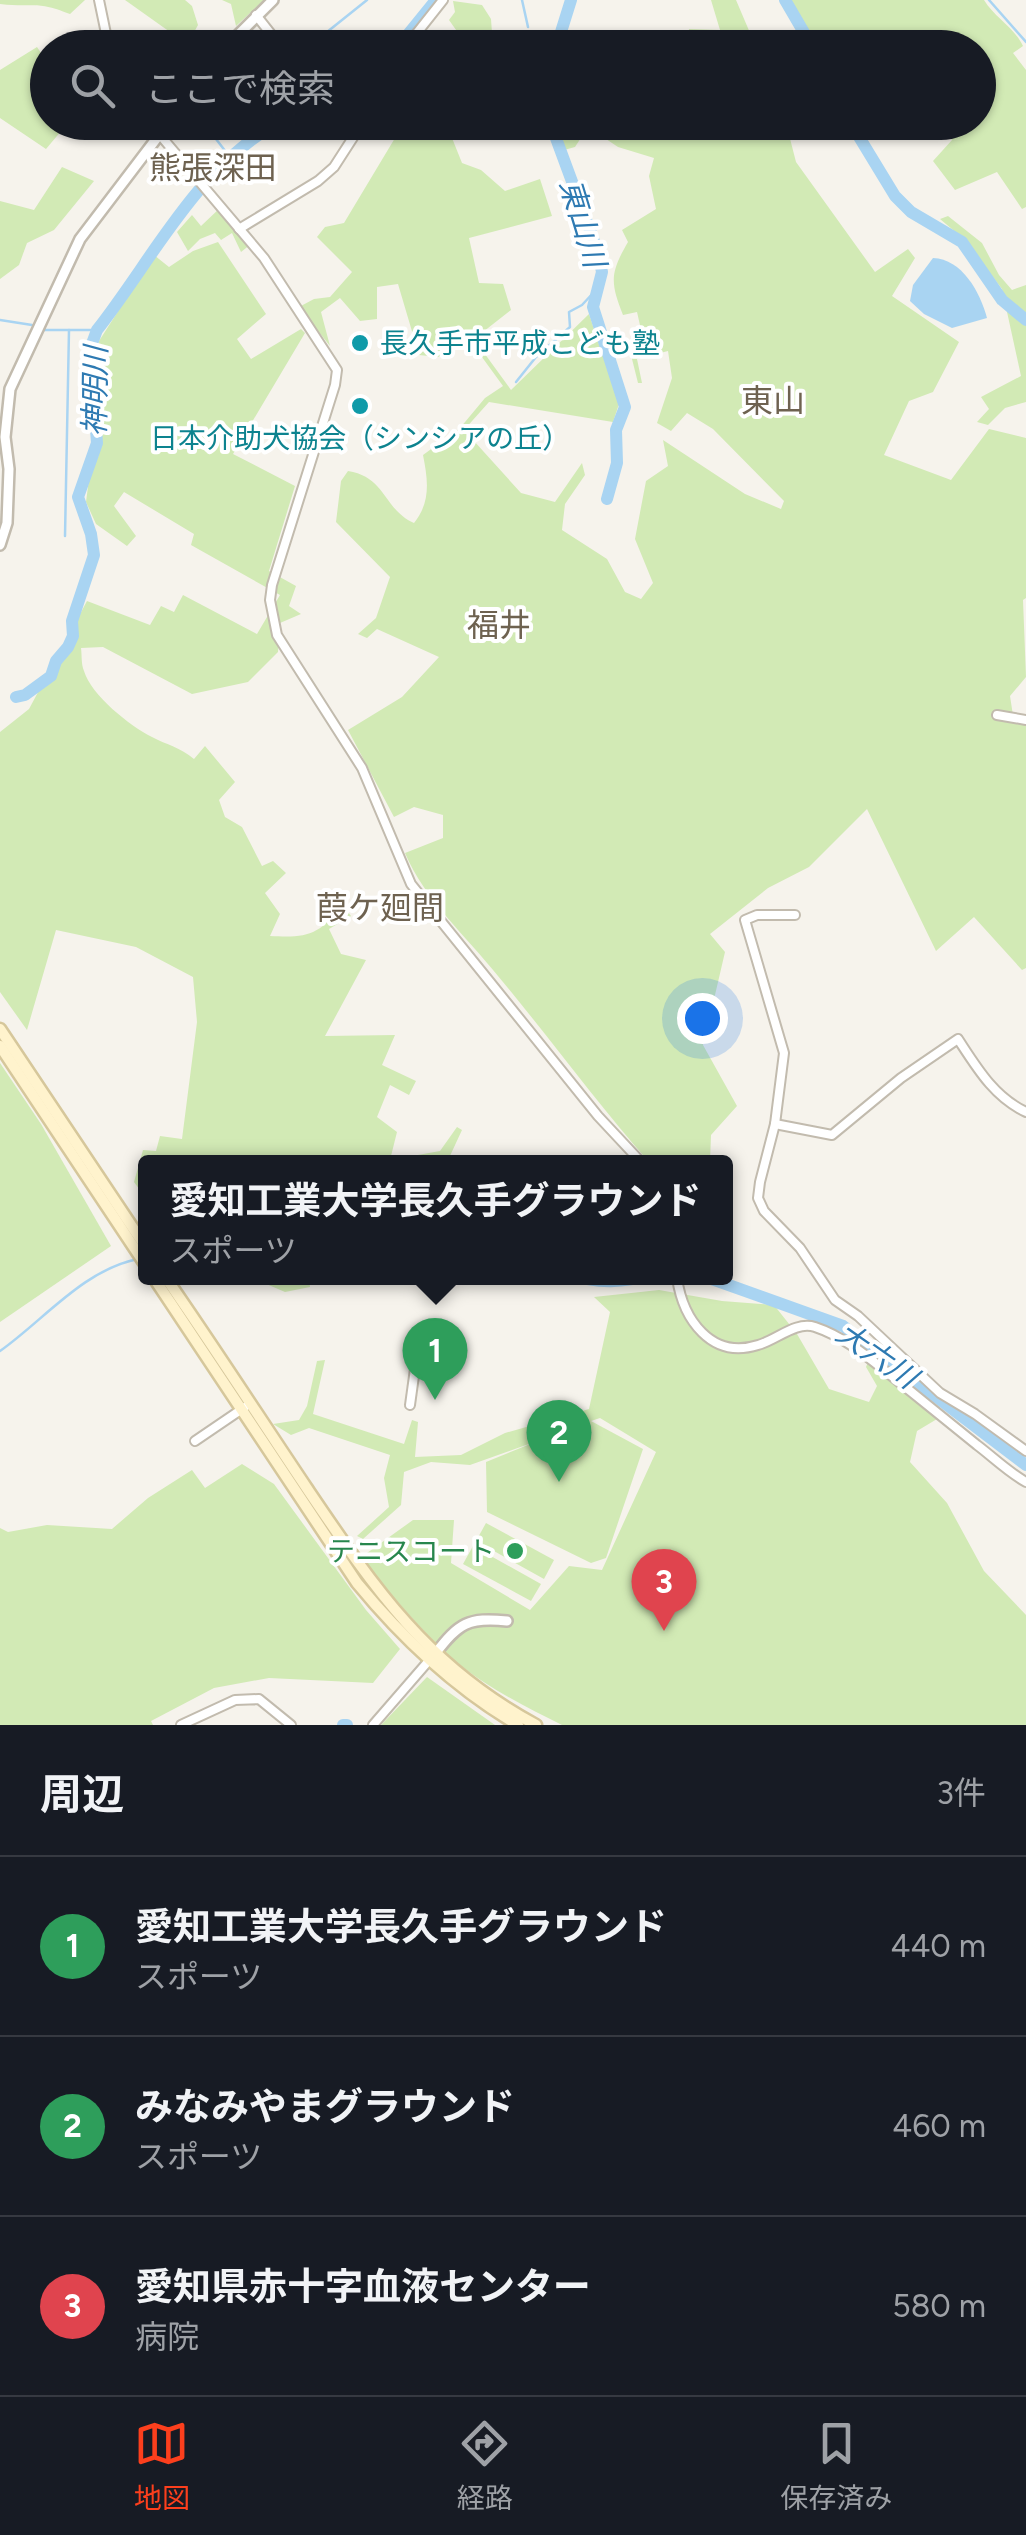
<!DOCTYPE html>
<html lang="ja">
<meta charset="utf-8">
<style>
body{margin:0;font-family:Figtree,"Noto Sans JP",sans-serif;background:#20242c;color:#f1f3f6}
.you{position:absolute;left:702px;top:1018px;width:35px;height:35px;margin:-25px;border:8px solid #fff;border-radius:50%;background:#1a73e8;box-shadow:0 0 0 15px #1a73e833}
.badge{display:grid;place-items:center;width:65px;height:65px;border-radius:50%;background:#fc3f1d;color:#fff;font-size:32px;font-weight:700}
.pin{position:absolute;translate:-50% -82px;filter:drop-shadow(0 2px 5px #0008)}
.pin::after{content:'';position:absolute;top:52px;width:35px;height:30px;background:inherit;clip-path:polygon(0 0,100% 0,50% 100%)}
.popup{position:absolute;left:138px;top:1155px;width:595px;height:130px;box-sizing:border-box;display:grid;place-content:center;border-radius:10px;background:#171b24;filter:drop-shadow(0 2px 8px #0005);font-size:32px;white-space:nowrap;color:#9ea1a6}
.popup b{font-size:38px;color:#f1f3f6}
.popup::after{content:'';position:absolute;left:50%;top:100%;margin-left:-20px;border:20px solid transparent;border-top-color:#171b24}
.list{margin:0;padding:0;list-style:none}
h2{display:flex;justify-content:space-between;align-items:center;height:130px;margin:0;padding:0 40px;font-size:42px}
h2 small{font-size:32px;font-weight:400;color:#9ea1a6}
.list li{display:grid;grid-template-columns:65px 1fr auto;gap:30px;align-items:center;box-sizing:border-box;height:180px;padding:0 40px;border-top:2px solid #363941}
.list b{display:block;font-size:38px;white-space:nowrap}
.list p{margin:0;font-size:32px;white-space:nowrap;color:#9ea1a6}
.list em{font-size:32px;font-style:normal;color:#9ea1a6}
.icon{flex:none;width:55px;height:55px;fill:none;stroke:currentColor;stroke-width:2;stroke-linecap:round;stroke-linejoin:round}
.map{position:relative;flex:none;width:1026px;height:1725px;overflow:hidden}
.search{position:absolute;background:#171b24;box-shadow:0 2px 8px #0004;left:30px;right:30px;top:30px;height:110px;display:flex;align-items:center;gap:25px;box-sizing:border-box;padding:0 35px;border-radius:55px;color:#9ea1a6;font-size:38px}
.sheet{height:670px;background:#171b24}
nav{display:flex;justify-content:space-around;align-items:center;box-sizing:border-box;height:140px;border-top:2px solid #363941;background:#171b24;font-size:28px;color:#9ea1a6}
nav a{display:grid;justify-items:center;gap:5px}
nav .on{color:#fc3f1d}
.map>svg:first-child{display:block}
.green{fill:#d2eab5}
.water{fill:#a9d4f2}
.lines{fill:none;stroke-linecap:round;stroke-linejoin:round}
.stream{stroke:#a9d4f2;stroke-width:2.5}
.river{stroke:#a9d4f2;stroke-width:12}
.minor-casing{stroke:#c2bbae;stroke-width:12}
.tertiary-casing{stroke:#c2bbae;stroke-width:14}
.secondary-casing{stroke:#d6c79b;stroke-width:15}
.minor{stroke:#fff;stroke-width:8}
.tertiary{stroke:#fff;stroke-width:9}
.secondary{stroke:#fff3cd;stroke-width:10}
.culture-dot{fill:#0f9aa8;stroke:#fff;stroke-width:4}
.leisure-dot{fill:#2e9e5b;stroke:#fff;stroke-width:4}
.labels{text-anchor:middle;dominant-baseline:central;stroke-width:8;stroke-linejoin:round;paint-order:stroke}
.culture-label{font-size:28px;fill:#0d838f;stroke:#fff;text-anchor:start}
.leisure-label{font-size:28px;fill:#27864d;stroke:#fff;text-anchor:end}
.water-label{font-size:30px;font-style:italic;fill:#2e7ab2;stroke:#fff}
.quarter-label{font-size:32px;fill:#6e6250;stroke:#fff}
</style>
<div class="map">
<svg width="1026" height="1725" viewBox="0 0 1026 1725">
<rect width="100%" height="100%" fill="#f6f3ec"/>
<g class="green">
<path d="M0,0H85L70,14C35,0 35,8 0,4Z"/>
<polygon points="125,0 185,0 192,6 198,25 186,47 168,47 170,32"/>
<polygon points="222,0 264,0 236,26 231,4"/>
<polygon points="711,0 736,0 756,47 700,47 688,39 689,29 720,30"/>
<path d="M787,0H984C995,18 1014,27 1023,46L1013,53L1026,70V207L1022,209L997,172L955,190L933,161L952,140L942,123L978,122V48L814,47Z"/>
<polygon points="453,1 482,5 491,19 493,47 462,47 457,41 461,37 449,20 455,12"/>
<path d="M37,47C51,66 45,71 33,89L47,102L48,122L56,123L62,130L46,149L0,118V70Z"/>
<path d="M404,123H446L462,163L481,170L505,191L540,179L552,216L469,238L479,283L503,284L511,310L474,339L511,390L589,314L619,404L613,422L489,402L464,430L521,493L555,502L582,463L585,475L565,504L562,530L607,559L625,592L641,599L653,583L635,539L646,481L668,466L663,440L745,494L781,509L784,501L713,429L687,413L671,431L657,423L672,378L668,351L637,359L642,383H638L631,355L649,349L647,335L642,334L637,312L623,315C610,282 610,273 628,242L622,230L656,209L649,176L654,158L618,147L588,127L575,147L564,150L560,148L552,123H786L796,162L875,272L908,249L915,258L892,296L959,342L933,392L909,401L884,455L951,480L989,429L1026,438V598L1023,600L1026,677L1010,696L1014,722L1026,724V968L1022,970L974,917L936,951L867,809L809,867L768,888L710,934L725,952L715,995L706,1010L703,1045L737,1106L711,1135L710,1162H649C596,1102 549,1037 498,976C466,936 425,900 405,853L443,838V815L414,807L394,817L348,730L402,697L439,657L377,629L367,638L358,634L376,618L390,577L336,522L341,481L348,471C386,477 384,510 414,523C431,502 428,480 423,455L460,428L485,398L503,386L479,353L460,345L438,357L419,355L398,284L377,287V319L360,321L340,298L321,312L330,346L299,307L314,299L330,297L352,272L317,237L325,227L344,223Z"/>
<polygon points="62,167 94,181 54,230 27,243 19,265 0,279 0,201 34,210"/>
<polygon points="220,208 251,244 241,252 232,233 221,240 215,233 200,239 188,251 177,232 192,215 201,226"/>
<polygon points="948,216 982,243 999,275 1012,290 1026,285 1026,402 1005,408 988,425 977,422 989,409 981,397 1021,376 1002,289 965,240 940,219"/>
<path d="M218,242L266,314L237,339L251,359L301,329L305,333L233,454L295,486L269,571L296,586L289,606L301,614L280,623L278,652L248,682L192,694L103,647L81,648C82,655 81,664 84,671C91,695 130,726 152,737C167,745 180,747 194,759L205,746L235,782L219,800L225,817L242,827L262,866L273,861L286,873L265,893L280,914L270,936C309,938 318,935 343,905L351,916L329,929L341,954L366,960L325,1036L395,1035L382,1065L416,1081L409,1095L390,1085L377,1117L397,1132L390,1160L440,1151L457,1127L462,1130L449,1158L426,1162H145V1197L134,1182L143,1150L156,1151L160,1136L182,1139L197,1022L193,977L136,947L56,930L27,1030L0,992V732L29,709L87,601L150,625L161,606L174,612L183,595L257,634L280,595L191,545L194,534L124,492L114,506L136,536L127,546L96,524L86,502L90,471L99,455L96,378L99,341L154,255L169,267L193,251Z"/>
<polygon points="0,1063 41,1124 111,1246 0,1322"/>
<polygon points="252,1278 309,1278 310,1287 285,1292"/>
<path d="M659,1290L722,1301L774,1305L797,1334L829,1389L869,1402L877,1386L866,1367L868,1362L937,1419L917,1431L910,1462L947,1503L984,1571L1026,1615V1725H562C526,1707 486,1687 455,1661C420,1630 390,1593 360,1558L413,1520H454L451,1563L530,1610L569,1566L602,1570L656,1452L600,1418L591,1421L643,1449L606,1558L591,1563L487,1512L486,1462L540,1440L470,1465L431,1462L404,1472L401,1505L363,1539L357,1536L389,1507L384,1478L390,1455L309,1428L291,1435L273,1424L299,1420L307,1406L317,1361L325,1360L313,1414L404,1444L412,1420L418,1422L415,1457L461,1455L505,1433L589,1409L610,1312L594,1297Z"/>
<polygon points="242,1464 274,1484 366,1610 400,1649 373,1683 269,1678 214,1688 151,1721 153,1725 0,1725 0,1528 8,1532 47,1525 112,1529 148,1498 192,1470 205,1488"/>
<polygon points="486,1523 554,1560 544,1579 476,1541"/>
<polygon points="473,1546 541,1584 531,1601 463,1564"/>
<polygon points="427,1677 495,1725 381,1725"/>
</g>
<path class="water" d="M933,258C962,259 980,292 987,318L952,328L924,314L910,301L913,285Z"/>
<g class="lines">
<g class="stream">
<polyline points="522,0 528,27"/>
<polyline points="989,0 1026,42"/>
<polyline points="307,48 367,0"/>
<polyline points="358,122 383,138"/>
<polyline points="206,126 226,152"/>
<polyline points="0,320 32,325 41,330 97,330"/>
<polyline points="516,382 536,357 570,327 569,312 582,305 595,291"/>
<polyline points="65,536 69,330"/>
<path d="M565,1278C597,1289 624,1288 656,1278"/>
<polyline points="708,1278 709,1278"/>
<path d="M0,1351C44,1320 83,1270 138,1259"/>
</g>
<g class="river">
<polyline points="785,0 813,48"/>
<polyline points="397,48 436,0"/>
<polyline points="556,48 571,0"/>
<polyline points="550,122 598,252 602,272 593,307 625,407 616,430 617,463 607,499"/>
<polyline points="850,122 895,196 911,212 962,242 1002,300 1026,320"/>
<path d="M16,697L25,695L51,676L56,661L68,647L73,636L72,621L94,555L91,534L78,497L97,443L90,349L97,330C153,259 196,168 279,122"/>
<polyline points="709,1278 843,1326 1026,1465"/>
<polyline points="343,1725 347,1725"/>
</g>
<defs>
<g id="minor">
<polyline points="99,0 109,48"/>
<polyline points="256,15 282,48"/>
<polyline points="405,48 443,0"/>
<polyline points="149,122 264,258 337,370 335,385 272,585 270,600 277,635 362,768 411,884 598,1116 641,1162"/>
<polyline points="239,229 318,181 334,167 363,122"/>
<polyline points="997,715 1026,720"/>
<polyline points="795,915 757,915 745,920 784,1053 775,1124 760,1182 758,1198 764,1211 800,1248 835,1300 858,1316 940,1393 975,1414 1026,1451"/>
<path d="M775,1124L832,1135L901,1078L958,1039C977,1068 994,1097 1026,1112"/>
<path d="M677,1278C683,1319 711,1360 758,1345C777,1340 795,1321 815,1327C845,1337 869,1358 893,1377C921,1400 949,1422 977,1445C993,1457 1008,1472 1026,1482"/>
<polyline points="410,1405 418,1347"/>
<polyline points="195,1441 245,1407"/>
<polyline points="181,1725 235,1700 259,1699 291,1725"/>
<polyline points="373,1725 432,1657"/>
</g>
<g id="tertiary">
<polyline points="225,48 273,0"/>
<polyline points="0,545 7,523 9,469 5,437 10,389 80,239 169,122"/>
<path d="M435,1654C459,1623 468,1617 507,1621"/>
</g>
<g id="secondary">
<polyline points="0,1029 145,1246"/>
<polyline points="0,1046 145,1264"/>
<path d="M154,1278L357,1583C403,1639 455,1688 518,1725"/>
<path d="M166,1278C214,1347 259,1417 306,1487C373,1586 426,1666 536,1725"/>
</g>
</defs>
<use href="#minor" class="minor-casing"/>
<use href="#tertiary" class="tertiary-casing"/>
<use href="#secondary" class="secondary-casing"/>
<use href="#minor" class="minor"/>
<use href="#tertiary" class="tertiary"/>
<use href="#secondary" class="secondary"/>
</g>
<g class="culture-dot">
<circle cx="360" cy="343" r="10"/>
<circle cx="360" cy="406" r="10"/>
</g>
<circle class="leisure-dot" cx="515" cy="1551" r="10"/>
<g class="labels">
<g class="culture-label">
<text x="380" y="343">長久手市平成こども塾</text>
<text x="360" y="438" text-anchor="middle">日本介助犬協会（シンシアの丘）</text>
</g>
<g class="leisure-label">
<text x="495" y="1551">テニスコート</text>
</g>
<g class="water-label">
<text transform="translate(583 223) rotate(73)">東山川</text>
<text transform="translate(95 391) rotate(-89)">神明川</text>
<text transform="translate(877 1355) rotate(35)">大六川</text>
</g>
<g class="quarter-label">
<text x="213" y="168">熊張深田</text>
<text x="773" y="401">東山</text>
<text x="499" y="625">福井</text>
<text x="380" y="908">葭ケ廻間</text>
</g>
</g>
</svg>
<div class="you"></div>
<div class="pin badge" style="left:435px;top:1400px;background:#2e9e5b">1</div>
<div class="popup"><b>愛知工業大学長久手グラウンド</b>スポーツ</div>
<div class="pin badge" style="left:559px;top:1482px;background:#2e9e5b">2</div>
<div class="pin badge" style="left:664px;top:1631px;background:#e0444e">3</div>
<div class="search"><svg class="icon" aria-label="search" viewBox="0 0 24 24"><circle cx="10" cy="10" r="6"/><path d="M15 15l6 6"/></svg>ここで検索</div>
</div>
<section class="sheet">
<h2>周辺<small>3件</small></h2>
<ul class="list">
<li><span class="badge" style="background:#2e9e5b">1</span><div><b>愛知工業大学長久手グラウンド</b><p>スポーツ</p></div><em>440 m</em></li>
<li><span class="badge" style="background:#2e9e5b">2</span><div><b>みなみやまグラウンド</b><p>スポーツ</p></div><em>460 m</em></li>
<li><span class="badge" style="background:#e0444e">3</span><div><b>愛知県赤十字血液センター</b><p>病院</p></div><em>580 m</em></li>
</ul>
</section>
<nav>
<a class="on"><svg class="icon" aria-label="map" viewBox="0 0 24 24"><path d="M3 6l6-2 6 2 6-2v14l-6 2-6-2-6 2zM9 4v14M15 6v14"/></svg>地図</a>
<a><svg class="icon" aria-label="directions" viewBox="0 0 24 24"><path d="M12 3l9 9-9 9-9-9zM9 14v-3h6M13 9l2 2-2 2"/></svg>経路</a>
<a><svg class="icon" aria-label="saved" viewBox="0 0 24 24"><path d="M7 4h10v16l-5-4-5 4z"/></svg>保存済み</a>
</nav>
